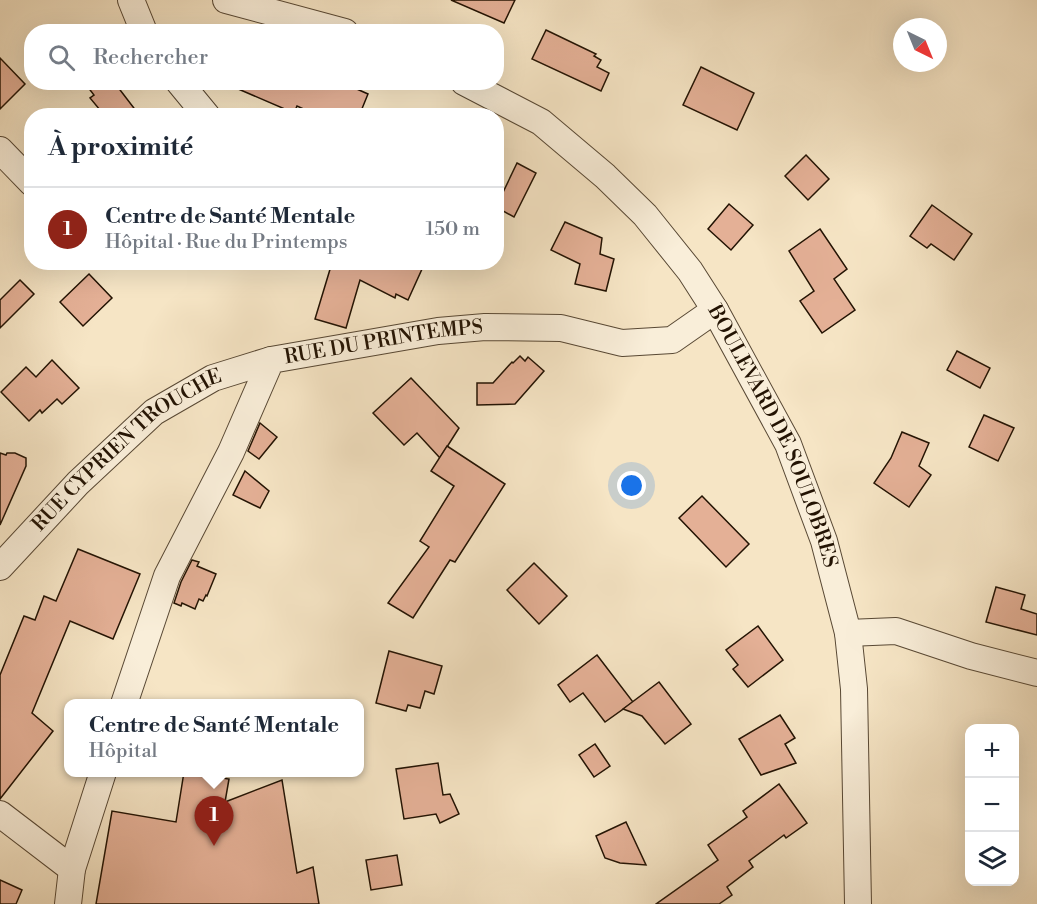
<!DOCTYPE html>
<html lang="fr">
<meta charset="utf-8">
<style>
body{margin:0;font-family:"Libre Bodoni",serif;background:#f6f6f7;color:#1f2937}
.controls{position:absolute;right:18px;bottom:18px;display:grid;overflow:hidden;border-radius:12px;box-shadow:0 6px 24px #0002}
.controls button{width:54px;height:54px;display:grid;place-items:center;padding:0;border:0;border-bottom:2px solid #e0e1e3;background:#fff;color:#1f2937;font:30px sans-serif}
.compass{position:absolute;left:893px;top:18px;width:54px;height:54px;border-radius:50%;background:#fff;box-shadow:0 6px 24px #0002;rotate:137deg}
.you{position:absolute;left:632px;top:486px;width:21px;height:21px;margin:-15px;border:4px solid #fff;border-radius:50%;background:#1a73e8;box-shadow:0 0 0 9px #1a73e833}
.badge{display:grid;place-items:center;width:39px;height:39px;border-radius:50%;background:#8f2418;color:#fff;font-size:20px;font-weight:700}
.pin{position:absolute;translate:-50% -50px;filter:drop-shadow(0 2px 3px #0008)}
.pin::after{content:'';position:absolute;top:32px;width:21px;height:18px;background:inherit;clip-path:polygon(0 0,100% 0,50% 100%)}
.popup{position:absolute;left:64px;top:699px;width:300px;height:78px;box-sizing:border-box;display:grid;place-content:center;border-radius:12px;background:#fff;filter:drop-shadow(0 2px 4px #0005);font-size:20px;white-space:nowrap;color:#747a83}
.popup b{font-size:22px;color:#1f2937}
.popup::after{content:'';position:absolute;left:50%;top:100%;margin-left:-12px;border:12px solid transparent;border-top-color:#fff}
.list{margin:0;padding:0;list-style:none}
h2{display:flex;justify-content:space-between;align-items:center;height:78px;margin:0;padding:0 24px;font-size:26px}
h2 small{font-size:20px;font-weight:400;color:#747a83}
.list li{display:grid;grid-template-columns:39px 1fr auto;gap:18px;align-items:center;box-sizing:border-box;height:84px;padding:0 24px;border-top:2px solid #e0e1e3}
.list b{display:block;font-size:22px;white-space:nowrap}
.list p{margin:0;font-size:20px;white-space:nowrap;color:#747a83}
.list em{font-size:20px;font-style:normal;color:#747a83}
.icon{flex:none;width:33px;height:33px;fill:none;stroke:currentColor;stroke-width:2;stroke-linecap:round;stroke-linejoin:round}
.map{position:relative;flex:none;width:1037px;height:904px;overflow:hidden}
.search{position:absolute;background:#fff;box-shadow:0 6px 24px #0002;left:24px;top:24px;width:480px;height:66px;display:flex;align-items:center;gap:15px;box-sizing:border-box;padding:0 21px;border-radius:24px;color:#747a83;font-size:22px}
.panel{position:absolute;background:#fff;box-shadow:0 6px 24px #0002;left:24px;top:108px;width:480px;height:162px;border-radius:24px}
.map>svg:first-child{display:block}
.building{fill:#e4b096;stroke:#231303;stroke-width:1.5}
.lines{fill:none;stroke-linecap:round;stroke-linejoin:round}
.minor-casing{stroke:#584834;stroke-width:28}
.minor{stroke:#f9eed9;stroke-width:26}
.labels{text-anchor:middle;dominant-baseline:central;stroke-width:4.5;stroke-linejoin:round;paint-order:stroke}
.street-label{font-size:20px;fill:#231303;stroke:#f9eed9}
</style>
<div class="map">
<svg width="1037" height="904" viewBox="0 0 1037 904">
<rect width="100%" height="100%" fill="#f6e5c5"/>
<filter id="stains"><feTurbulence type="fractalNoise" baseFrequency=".00333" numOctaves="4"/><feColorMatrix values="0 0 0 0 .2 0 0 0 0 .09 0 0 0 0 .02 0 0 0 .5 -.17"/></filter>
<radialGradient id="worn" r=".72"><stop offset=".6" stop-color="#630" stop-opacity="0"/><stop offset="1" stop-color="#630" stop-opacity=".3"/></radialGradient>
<g class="building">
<polygon points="451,0 515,0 504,23"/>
<polygon points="546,30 596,54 594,56 601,60 597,67 609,73 601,91 532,59"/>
<polygon points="0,58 25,84 0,109"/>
<polygon points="701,67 754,93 737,130 683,105"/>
<polygon points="84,82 114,82 140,116 105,116 90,98 94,95"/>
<polygon points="222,82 341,82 368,94 359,116 319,116 297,106 294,113"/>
<polygon points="806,155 829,179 808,200 785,176"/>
<polygon points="517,163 536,173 514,217 496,207"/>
<polygon points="729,204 753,225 731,250 708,229"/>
<polygon points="932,205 972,234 954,260 931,244 927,248 910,236"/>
<polygon points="565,222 602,238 600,254 614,259 606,291 575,284 580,264 551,250"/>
<polygon points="820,229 847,269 834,279 855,310 822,333 800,301 814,291 789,251"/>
<polygon points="324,262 408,262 422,269 408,300 396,294 395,298 360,280 346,328 315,319 331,266"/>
<polygon points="89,274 112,298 83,326 60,302"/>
<polygon points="20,280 34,294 0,328 0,300"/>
<polygon points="957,351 990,368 980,388 947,370"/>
<polygon points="520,356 525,361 528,357 544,371 515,404 477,405 477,383 493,383 512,362 513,363"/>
<polygon points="52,360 79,388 62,404 57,399 42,413 40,410 29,421 1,392 26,367 36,377"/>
<polygon points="411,378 459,428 440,458 417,433 404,445 373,413"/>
<polygon points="984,415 1014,428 998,461 969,447"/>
<polygon points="260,423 277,437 259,459 248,451"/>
<polygon points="902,432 929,443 919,466 931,475 909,507 874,483 891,458"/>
<polygon points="447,446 505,484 455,562 450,560 413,618 388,603 429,547 420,541 454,486 431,471"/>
<polygon points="0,453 6,455 7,453 15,453 26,458 26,466 0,525"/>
<polygon points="245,471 269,491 260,508 233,495"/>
<polygon points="702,496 749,544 726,567 679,518"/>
<polygon points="78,549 140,574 113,639 70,621 32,713 53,731 0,799 0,675 24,616 35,620 44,596 56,601"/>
<polygon points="192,560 199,562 197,566 216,574 207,596 206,595 203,601 199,599 195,609 182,603 181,606 174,603 181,582"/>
<polygon points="534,563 567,596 539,624 507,590"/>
<polygon points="996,587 1025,595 1021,609 1037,614 1037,635 986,622"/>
<polygon points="758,626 783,660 748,687 733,669 738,665 726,650"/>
<polygon points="389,651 442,666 434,694 425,691 420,708 408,705 406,711 376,703"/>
<polygon points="597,655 633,702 605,722 583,693 570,702 558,685"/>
<polygon points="659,682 691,724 665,744 642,716 623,709"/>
<polygon points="780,715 795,738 785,744 796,763 761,775 739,739"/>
<polygon points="595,744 610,766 594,777 579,755"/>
<polygon points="438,763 443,795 450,794 459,814 440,823 436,814 404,819 396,769"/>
<polygon points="184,772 229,779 225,802 282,780 297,873 313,867 319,904 96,904 112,811 176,822"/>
<polygon points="779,784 807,823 786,838 784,835 749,861 753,867 727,887 732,895 719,904 656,904 718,860 708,845 747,817 743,811"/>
<polygon points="626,822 646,865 620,863 605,858 596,836"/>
<polygon points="397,855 402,885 371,890 366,860"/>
<polygon points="0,880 22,890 16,904 0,904"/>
</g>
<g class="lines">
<defs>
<g id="minor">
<polyline points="131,0 144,32"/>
<polyline points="226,0 345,32"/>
<polyline points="179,82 207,116"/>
<path id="s1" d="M464,82L541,122L605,176L645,215L690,271L715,310L788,444L824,541L848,633L854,689L858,904"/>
<polyline points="0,150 32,183"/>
<path id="s2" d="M0,567L78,483L154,412L213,378L271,360"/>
<polyline points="848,633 896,631 971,656 1037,673"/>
<path id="s3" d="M124,704L167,576L231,452L271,360L438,331L485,327L561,328L622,343L672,340L715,310"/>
<polyline points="0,814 72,869"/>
<polyline points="68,904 72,869 103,772"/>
</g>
</defs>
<use href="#minor" class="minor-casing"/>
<use href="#minor" class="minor"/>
</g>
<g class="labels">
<g class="street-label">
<text stroke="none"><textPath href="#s3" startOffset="489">RUE DU PRINTEMPS</textPath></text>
<text stroke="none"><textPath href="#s1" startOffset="484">BOULEVARD DE SOULOBRES</textPath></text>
<text stroke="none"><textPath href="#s2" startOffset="174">RUE CYPRIEN TROUCHE</textPath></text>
</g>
</g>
<rect width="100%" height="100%" filter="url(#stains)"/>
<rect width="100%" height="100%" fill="url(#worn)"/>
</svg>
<div class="controls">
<button>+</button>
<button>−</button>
<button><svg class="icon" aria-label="layers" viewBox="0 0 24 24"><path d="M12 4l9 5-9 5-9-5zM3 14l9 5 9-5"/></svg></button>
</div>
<svg class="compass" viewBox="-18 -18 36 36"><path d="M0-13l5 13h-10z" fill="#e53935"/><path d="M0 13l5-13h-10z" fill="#747a83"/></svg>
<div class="you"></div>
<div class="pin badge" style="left:214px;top:846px">1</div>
<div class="popup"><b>Centre de Santé Mentale</b>Hôpital</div>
<div class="search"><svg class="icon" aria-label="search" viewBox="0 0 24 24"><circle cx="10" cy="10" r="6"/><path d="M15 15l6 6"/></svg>Rechercher</div>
<section class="panel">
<h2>À proximité<small></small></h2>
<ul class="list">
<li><span class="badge">1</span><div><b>Centre de Santé Mentale</b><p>Hôpital · Rue du Printemps</p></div><em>150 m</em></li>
</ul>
</section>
</div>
